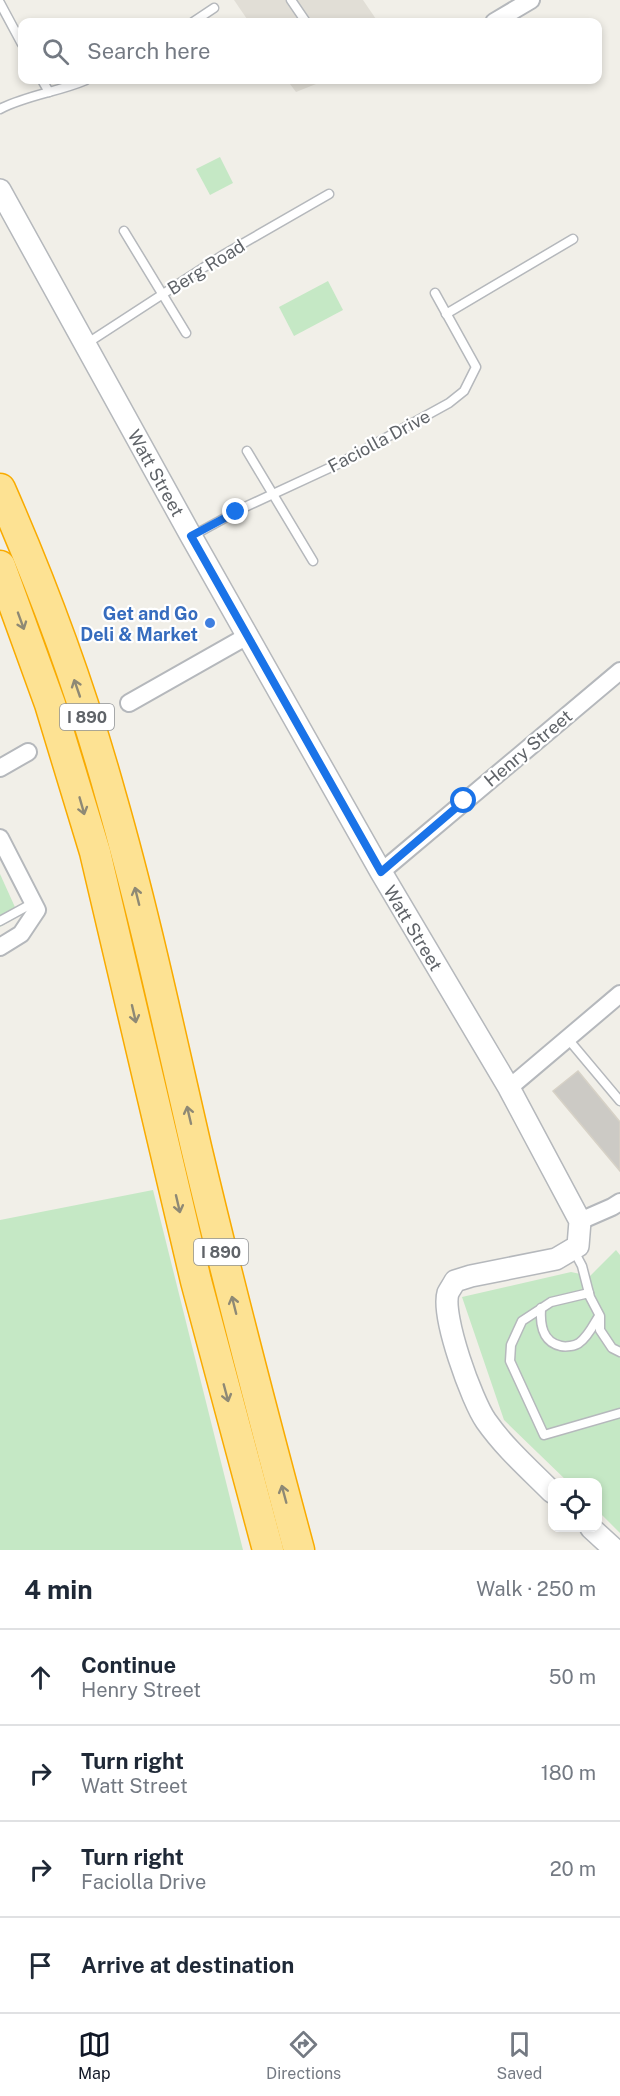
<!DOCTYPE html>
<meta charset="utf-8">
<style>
body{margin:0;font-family:"Public Sans",sans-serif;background:#f2f2f3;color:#1f2937}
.controls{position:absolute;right:18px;bottom:18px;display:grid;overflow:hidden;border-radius:12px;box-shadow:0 3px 9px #0003}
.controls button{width:54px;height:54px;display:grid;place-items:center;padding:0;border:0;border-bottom:2px solid #e0e1e3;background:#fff;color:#1f2937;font:30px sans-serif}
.stop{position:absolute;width:18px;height:18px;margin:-14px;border:4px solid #1a73e8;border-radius:50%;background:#fff}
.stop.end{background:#1a73e8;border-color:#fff;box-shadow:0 2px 6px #0008}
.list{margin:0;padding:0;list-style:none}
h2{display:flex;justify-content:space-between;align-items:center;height:78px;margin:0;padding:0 24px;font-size:26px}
h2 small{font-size:20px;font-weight:400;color:#747a83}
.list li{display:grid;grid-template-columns:39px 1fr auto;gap:18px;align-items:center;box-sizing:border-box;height:96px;padding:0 24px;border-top:2px solid #e0e1e3}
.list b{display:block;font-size:22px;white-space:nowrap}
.list p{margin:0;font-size:20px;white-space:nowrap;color:#747a83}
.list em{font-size:20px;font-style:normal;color:#747a83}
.icon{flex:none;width:33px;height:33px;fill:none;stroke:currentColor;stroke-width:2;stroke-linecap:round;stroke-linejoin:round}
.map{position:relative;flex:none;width:620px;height:1550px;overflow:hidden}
.search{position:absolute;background:#fff;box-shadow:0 3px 9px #0003;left:18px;right:18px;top:18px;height:66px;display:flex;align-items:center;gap:15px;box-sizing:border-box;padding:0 21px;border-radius:12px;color:#747a83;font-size:22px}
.sheet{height:462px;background:#fff}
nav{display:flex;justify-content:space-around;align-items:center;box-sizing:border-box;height:84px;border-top:2px solid #e0e1e3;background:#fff;font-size:16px;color:#747a83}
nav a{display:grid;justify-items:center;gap:3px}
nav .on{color:#111827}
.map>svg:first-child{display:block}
.education{fill:#e1ded6}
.green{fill:#c5e8c5}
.building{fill:#cccac5;stroke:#d6d1c6;stroke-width:1.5}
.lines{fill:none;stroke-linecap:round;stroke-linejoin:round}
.service-casing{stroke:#b5b8bc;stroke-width:11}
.minor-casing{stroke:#b5b8bc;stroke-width:20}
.tertiary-casing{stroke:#b5b8bc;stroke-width:24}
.motorway-casing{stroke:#f9ab00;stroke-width:33}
.service{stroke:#fff;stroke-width:8}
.minor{stroke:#fff;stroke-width:16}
.tertiary{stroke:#fff;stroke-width:21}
.motorway{stroke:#fde293;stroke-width:30}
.oneway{stroke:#8e8975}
.route{stroke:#1a73e8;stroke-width:8}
.shop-dot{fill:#3f7fe0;stroke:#fff;stroke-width:2}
.labels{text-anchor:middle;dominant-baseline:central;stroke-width:4.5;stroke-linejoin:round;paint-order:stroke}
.shield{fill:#fff;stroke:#8f9295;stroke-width:1.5}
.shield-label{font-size:16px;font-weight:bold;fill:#5f6368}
.street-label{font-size:18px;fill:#5f6368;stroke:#fff}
.shop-label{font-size:18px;font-weight:bold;fill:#366cbe;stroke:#fff;text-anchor:end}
</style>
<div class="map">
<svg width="620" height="1550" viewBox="0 0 620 1550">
<rect width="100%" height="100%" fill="#f1efe8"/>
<g class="education">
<polygon points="234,0 363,0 378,22 249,22"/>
<polygon points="287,80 326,80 296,92"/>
</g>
<g class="green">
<polygon points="220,157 233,183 210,195 196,169"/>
<polygon points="328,281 343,310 294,336 279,307"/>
<polygon points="0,874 19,916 0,927"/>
<polygon points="153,1190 243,1550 0,1550 0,1220"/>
<polygon points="616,1250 620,1255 620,1533 598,1511 598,1482 568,1482 504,1420 462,1297 571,1272 590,1276"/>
</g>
<polygon class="building" points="578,1071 620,1122 620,1171 553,1091"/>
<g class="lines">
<defs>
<g id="service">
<polyline points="291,0 306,22"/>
<polyline points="0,3 22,44"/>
<polyline points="193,22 214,8"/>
<polyline points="42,80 49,92"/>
<path d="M0,109C27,95 58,92 86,80"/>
<polyline points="124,231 186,333"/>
<polyline points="446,314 573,239"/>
<polyline points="86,344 223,255 329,194"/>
<polyline points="247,451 313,561"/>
<polyline points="192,536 245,507 340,463 449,403 464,391 476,367 435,293"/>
<polyline points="0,921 33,903"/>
<polyline points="568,1039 620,1101"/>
<polyline points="573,1249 582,1266 590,1297 600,1316 600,1330 612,1348 620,1352"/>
<polyline points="589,1293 551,1302 522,1321 511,1345 510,1361 544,1435 620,1413"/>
<path d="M541,1308C540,1324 542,1342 561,1346C566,1347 575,1346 579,1343C588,1337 594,1324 599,1316"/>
</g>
<g id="minor">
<polyline points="494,22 531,0"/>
<polyline points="129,703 249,635"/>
<polyline points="0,768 28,752"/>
<polyline points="0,838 37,910 21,934 0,947"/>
<polyline points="381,872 620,671"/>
<polyline points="509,1088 620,994"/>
<polyline points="580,1221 612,1207 620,1202"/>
</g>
<g id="tertiary">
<path d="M0,190L191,536L381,872L509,1088L580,1221L578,1246L556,1259L471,1276L455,1281C453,1285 450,1289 448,1293C441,1316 472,1401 486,1421C505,1448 529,1469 552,1492"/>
<polyline points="591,1528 615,1550"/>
</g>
<g id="motorway">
<path d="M0,489C44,589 82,692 111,797C144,912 169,1030 196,1147C228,1282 263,1416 299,1550"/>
<polyline points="0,566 50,704 95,852 196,1281 268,1550"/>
</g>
</defs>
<use href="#service" class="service-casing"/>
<use href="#minor" class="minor-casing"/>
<use href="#tertiary" class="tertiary-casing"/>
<use href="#motorway" class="motorway-casing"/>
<use href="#service" class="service"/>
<use href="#minor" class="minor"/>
<use href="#tertiary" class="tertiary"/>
<use href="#motorway" class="motorway"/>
</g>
<defs><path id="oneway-shaft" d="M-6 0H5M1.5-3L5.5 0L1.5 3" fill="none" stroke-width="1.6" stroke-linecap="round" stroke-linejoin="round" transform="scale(1.5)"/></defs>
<g class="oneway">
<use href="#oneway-shaft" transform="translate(21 621) rotate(70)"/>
<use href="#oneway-shaft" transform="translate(77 688) rotate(-109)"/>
<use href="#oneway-shaft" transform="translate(82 806) rotate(74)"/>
<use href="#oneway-shaft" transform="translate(137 896) rotate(-104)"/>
<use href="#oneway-shaft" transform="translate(134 1014) rotate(77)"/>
<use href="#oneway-shaft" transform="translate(189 1115) rotate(-103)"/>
<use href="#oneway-shaft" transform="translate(178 1204) rotate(77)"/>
<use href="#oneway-shaft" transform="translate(234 1305) rotate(-104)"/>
<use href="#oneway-shaft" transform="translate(226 1393) rotate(75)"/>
<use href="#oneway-shaft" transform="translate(284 1494) rotate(-105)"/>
</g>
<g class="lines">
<polyline class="route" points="236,512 191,536 381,872 464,801"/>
</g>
<circle class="shop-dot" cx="210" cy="623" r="6"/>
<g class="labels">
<g class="shield">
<rect x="60" y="704" width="54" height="26" rx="4.5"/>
<rect x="194" y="1239" width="54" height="26" rx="4.5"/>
</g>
<g class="shield-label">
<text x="87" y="717">I 890</text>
<text x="221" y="1252">I 890</text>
</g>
<g class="street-label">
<text transform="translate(206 267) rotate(-32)">Berg Road</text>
<text transform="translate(379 441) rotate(-28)">Faciolla Drive</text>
<text transform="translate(156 473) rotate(61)">Watt Street</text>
<text transform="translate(528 748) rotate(-40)">Henry Street</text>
<text transform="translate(413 928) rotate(59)">Watt Street</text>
</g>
<g class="shop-label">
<text x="198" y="613">Get and Go<tspan x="198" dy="21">Deli &amp; Market</tspan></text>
</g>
</g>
</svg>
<div class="controls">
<button><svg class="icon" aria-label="locate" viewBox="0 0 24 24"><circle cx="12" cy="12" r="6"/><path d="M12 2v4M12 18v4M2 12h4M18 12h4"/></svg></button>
</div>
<div class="stop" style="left:464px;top:801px"></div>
<div class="stop end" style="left:236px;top:512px"></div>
<div class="search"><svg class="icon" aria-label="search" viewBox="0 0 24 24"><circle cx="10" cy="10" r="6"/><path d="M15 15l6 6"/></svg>Search here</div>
</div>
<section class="sheet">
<h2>4 min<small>Walk · 250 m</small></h2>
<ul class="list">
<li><svg class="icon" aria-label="ahead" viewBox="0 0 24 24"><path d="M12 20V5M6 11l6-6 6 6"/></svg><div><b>Continue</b><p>Henry Street</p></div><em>50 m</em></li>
<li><svg class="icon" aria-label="right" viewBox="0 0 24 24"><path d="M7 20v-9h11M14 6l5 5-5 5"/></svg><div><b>Turn right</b><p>Watt Street</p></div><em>180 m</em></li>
<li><svg class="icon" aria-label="right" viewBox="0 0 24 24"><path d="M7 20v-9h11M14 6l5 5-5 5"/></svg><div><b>Turn right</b><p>Faciolla Drive</p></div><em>20 m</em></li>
<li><svg class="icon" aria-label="arrive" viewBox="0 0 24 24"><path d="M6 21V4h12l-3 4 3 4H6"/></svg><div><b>Arrive at destination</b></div></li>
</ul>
</section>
<nav>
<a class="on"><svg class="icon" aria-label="map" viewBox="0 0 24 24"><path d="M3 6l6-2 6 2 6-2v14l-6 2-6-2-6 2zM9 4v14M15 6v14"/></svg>Map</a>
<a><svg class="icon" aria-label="directions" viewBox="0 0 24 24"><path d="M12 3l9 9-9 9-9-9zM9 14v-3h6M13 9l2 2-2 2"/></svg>Directions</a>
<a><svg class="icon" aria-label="saved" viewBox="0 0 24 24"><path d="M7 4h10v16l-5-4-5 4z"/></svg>Saved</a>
</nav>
